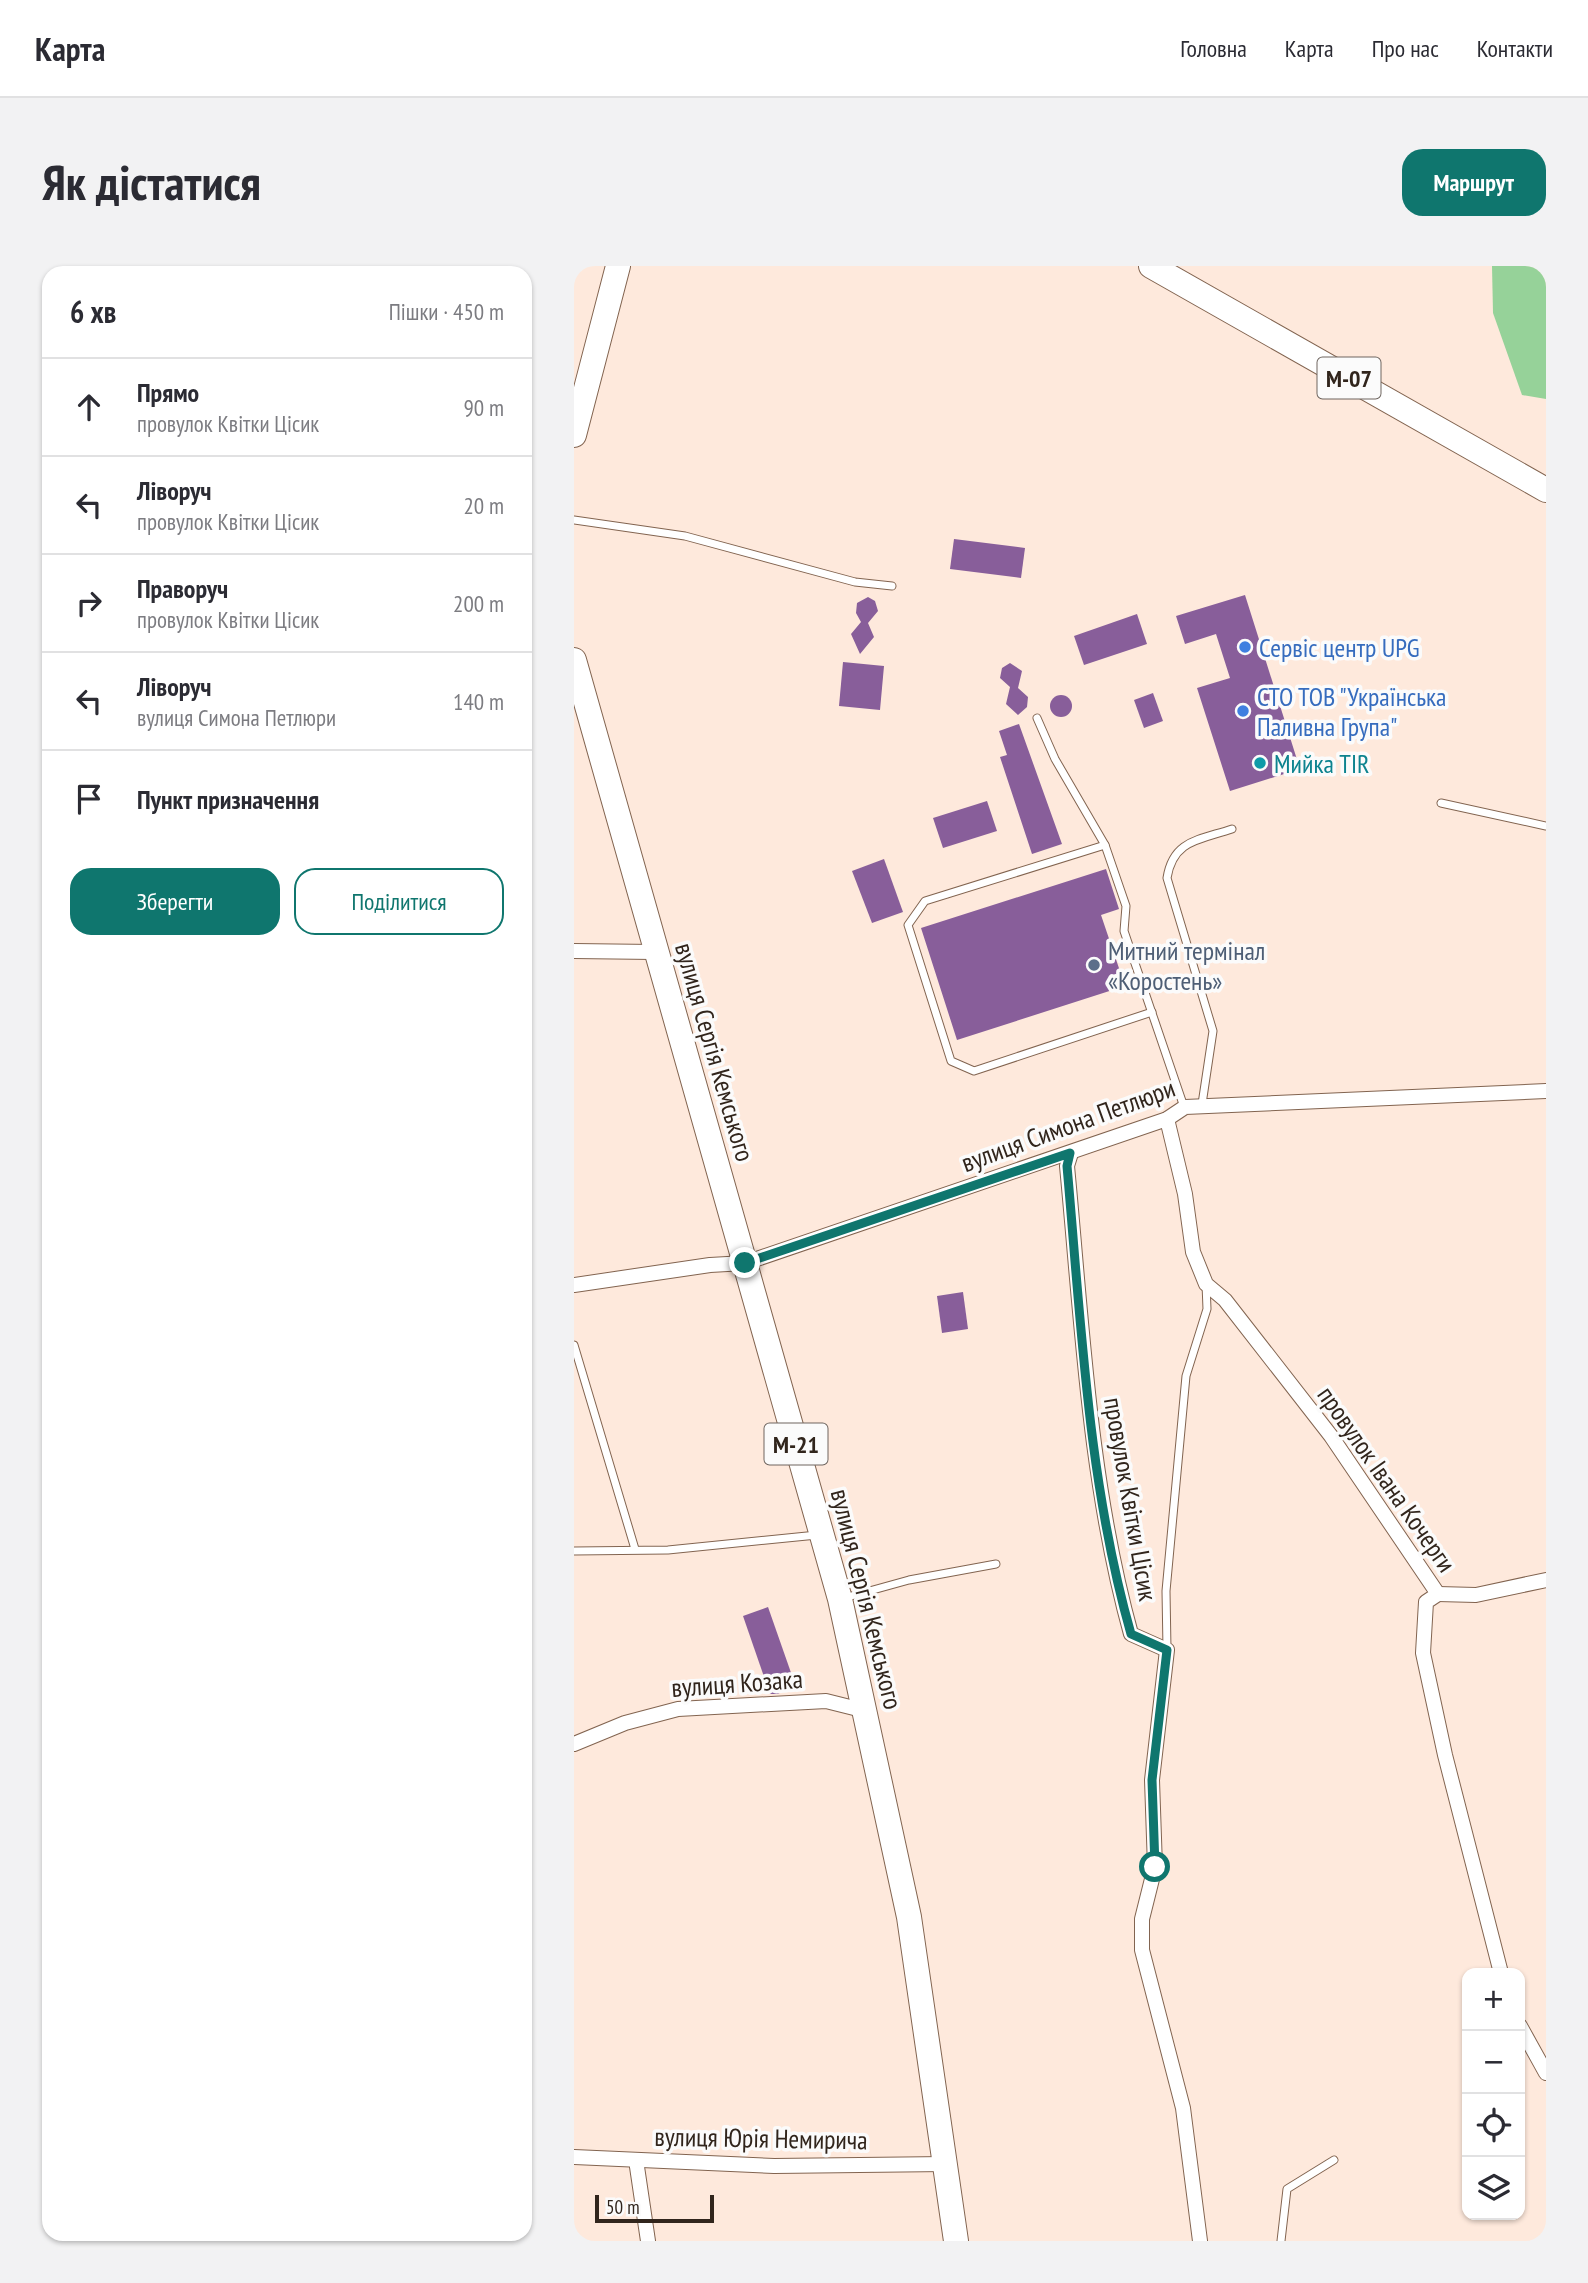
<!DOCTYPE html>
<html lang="uk">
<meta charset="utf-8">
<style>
body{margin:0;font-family:"PT Sans Narrow",sans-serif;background:#f2f2f3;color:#2b2b33}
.controls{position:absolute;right:21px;bottom:21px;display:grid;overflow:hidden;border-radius:14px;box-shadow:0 2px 5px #0004}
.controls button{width:63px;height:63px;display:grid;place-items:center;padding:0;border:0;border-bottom:2px solid #e1e1e2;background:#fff;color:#2b2b33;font:35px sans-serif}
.scale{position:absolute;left:21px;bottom:18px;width:119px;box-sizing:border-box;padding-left:7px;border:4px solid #31251c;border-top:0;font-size:19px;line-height:24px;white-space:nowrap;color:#31251c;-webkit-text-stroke:5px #fbfbfb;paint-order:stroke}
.stop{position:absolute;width:21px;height:21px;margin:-16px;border:5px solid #0f766e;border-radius:50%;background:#fff}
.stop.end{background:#0f766e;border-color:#fff;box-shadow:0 2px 7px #0008}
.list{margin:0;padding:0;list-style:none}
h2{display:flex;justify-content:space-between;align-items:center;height:91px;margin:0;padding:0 28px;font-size:30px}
h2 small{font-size:23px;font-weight:400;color:#7c7c81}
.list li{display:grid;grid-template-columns:46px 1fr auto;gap:21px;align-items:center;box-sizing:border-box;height:98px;padding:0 28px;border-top:2px solid #e1e1e2}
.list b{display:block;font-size:26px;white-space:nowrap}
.list p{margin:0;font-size:23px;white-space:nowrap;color:#7c7c81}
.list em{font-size:23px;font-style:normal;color:#7c7c81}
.actions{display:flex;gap:14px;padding:21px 28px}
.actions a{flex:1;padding:16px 0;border:2px solid #0f766e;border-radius:21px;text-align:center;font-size:24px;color:#0f766e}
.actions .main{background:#0f766e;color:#fff}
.icon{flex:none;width:38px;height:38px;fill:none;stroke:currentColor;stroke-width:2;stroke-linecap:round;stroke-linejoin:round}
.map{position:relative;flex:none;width:972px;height:1975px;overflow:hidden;border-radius:21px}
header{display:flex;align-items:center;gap:42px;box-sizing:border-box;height:98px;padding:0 35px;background:#fff;border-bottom:2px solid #e1e1e2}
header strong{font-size:33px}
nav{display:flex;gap:38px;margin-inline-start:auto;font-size:24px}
.intro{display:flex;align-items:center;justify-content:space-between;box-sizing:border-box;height:168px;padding:0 42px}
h1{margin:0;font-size:49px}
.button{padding:18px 32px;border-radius:21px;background:#0f766e;color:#fff;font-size:24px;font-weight:700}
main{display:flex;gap:42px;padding:0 42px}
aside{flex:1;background:#fff;border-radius:21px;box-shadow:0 2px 5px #0004}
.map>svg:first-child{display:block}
.forest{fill:#96d299}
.building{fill:#885e9a}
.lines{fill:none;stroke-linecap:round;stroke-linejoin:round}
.service-casing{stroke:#826450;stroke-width:9}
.minor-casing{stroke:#826450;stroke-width:16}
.trunk-casing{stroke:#826450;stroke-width:26}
.service{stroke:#fff;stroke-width:7}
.minor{stroke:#fff;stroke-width:14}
.trunk{stroke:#fff;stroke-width:24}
.route{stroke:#0f766e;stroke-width:9}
.shop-dot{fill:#3f7fe0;stroke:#fbfbfb;stroke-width:2.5}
.culture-dot{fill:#0f9aa8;stroke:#fbfbfb;stroke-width:2.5}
.service-dot{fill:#5c6f8a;stroke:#fbfbfb;stroke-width:2.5}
.labels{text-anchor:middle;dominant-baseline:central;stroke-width:7;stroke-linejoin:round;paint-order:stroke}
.shield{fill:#fbfbfb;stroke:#6e655f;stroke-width:2}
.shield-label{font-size:24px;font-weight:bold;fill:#31251c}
.shop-label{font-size:26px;fill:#366cbe;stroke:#fbfbfb;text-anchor:start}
.culture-label{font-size:26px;fill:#0d838f;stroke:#fbfbfb;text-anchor:start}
.service-label{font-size:26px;fill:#4e5e75;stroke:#fbfbfb;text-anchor:start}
.street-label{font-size:26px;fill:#31251c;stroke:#fbfbfb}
</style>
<header>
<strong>Карта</strong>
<nav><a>Головна</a><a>Карта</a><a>Про нас</a><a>Контакти</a></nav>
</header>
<div class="intro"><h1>Як дістатися</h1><a class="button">Маршрут</a></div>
<main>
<aside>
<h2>6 хв<small>Пішки · 450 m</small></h2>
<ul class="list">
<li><svg class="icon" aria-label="ahead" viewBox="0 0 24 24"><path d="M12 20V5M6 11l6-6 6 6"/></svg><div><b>Прямо</b><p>провулок Квітки Цісик</p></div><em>90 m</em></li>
<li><svg class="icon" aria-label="left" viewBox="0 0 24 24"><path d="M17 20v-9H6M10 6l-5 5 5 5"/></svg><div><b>Ліворуч</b><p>провулок Квітки Цісик</p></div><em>20 m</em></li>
<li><svg class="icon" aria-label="right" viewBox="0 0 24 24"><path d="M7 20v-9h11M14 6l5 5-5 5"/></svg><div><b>Праворуч</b><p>провулок Квітки Цісик</p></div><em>200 m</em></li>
<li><svg class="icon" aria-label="left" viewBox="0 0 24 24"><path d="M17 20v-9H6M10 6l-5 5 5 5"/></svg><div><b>Ліворуч</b><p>вулиця Симона Петлюри</p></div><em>140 m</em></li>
<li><svg class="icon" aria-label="arrive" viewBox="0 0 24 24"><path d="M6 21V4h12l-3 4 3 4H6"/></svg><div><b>Пункт призначення</b></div></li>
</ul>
<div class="actions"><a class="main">Зберегти</a><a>Поділитися</a></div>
</aside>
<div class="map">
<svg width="972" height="1975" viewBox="0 0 972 1975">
<rect width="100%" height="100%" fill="#fee9dc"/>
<polygon class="forest" points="918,0 972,0 972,133 948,129 919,47"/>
<g class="building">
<polygon points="380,273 451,282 447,312 376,303"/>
<polygon points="671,329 726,503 656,525 623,422 656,412 642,368 611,378 602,350"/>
<polygon points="294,331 301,335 304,345 294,357 300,371 286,388 277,368 287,356 282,347 283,337"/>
<polygon points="563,348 573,378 510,399 500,370"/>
<polygon points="269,396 310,400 306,444 265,440"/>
<polygon points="436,397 448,405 444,422 454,431 453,441 444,449 432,438 436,421 426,412 428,402"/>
<polygon points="579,427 589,455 570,462 560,434"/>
<circle cx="487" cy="440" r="11"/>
<polygon points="445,458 488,578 458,588 426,491 433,489 425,465"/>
<polygon points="413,535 423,565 369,582 359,552"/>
<polygon points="310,593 329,646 298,657 278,605"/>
<polygon points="532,603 545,643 527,649 551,720 383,774 347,662"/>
<polygon points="389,1026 394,1063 368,1067 363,1030"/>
<polygon points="194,1341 222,1421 203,1428 196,1428 169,1350"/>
</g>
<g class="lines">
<defs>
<g id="service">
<polyline points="0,254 111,270 281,316 318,320"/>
<polyline points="463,452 481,493 531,579 552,640 550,665 610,841"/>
<polyline points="867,537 972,560"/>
<polyline points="531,579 351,635 334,659 377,795 400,805 578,746"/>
<path d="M628,838L639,765L593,612C599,574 625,574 658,563"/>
<polyline points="0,1079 61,1283"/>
<polyline points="0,1285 94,1284 243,1269"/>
<polyline points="270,1332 335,1314 422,1298"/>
<polyline points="593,1383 592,1325 612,1110 633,1043 632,1018"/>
<polyline points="707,1975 713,1923 760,1894"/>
</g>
<g id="minor">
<polyline points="0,685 80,686"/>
<polyline points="593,853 611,928 619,986 632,1018 651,1034 757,1170 864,1328 852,1336 849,1387 871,1489 927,1707"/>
<path d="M497,887L493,900C508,1056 515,1216 557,1368L593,1384L578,1514L581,1601L568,1653V1684L609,1842L626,1975"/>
<polyline points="0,1019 136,999 171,997 593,853 611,841 972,825"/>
<polyline points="864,1328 902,1329 972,1314"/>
<polyline points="0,1478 51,1457 104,1443 252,1435 292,1445"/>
<polyline points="946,1760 972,1807"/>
<polyline points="0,1891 200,1900 372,1898"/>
<polyline points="62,1894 74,1975"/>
</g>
<g id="trunk">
<polyline points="577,0 972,224"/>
<polyline points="0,169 44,0"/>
<polyline points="0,394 266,1333 335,1651 382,1975"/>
</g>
</defs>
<use href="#service" class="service-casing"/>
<use href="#minor" class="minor-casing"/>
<use href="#trunk" class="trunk-casing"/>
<use href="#service" class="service"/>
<use href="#minor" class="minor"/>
<use href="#trunk" class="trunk"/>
</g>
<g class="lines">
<path class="route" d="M171,997L496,887L493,900C507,1056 514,1217 557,1368L593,1384L578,1514L581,1601"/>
</g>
<g class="shop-dot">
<circle cx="671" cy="381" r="7"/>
<circle cx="669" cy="445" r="7"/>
</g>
<circle class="culture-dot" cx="686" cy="497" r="7"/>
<circle class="service-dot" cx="520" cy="699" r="7"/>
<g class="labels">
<g class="shield">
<rect x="743.5" y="91.5" width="63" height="41" rx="5"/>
<rect x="190.5" y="1157.5" width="63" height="41" rx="5"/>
</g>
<g class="shield-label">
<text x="775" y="112">М-07</text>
<text x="222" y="1178">М-21</text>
</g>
<g class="shop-label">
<text x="685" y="381">Сервіс центр UPG</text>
<text x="683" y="430">СТО ТОВ "Українська<tspan x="683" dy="30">Паливна Група"</tspan></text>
</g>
<g class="culture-label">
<text x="700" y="497">Мийка TIR</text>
</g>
<g class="service-label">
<text x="534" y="684">Митний термінал<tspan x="534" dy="30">«Коростень»</tspan></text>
</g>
<g class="street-label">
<text transform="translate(141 786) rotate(74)">вулиця Сергія Кемського</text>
<text transform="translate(494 859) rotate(-20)">вулиця Симона Петлюри</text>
<text transform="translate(813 1213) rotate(55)">провулок Івана Кочерги</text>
<text transform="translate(557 1233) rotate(80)">провулок Квітки Цісик</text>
<text transform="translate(293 1333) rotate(76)">вулиця Сергія Кемського</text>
<text transform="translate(163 1417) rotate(-4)">вулиця Козака</text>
<text transform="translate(187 1872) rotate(1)">вулиця Юрія Немирича</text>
</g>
</g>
</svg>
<div class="controls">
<button>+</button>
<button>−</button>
<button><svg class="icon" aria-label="locate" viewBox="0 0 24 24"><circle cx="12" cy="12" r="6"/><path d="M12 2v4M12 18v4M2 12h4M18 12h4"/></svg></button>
<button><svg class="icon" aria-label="layers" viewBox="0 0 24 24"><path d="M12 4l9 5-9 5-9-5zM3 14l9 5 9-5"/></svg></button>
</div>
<div class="scale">50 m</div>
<div class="stop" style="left:581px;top:1601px"></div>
<div class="stop end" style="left:171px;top:997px"></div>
</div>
</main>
